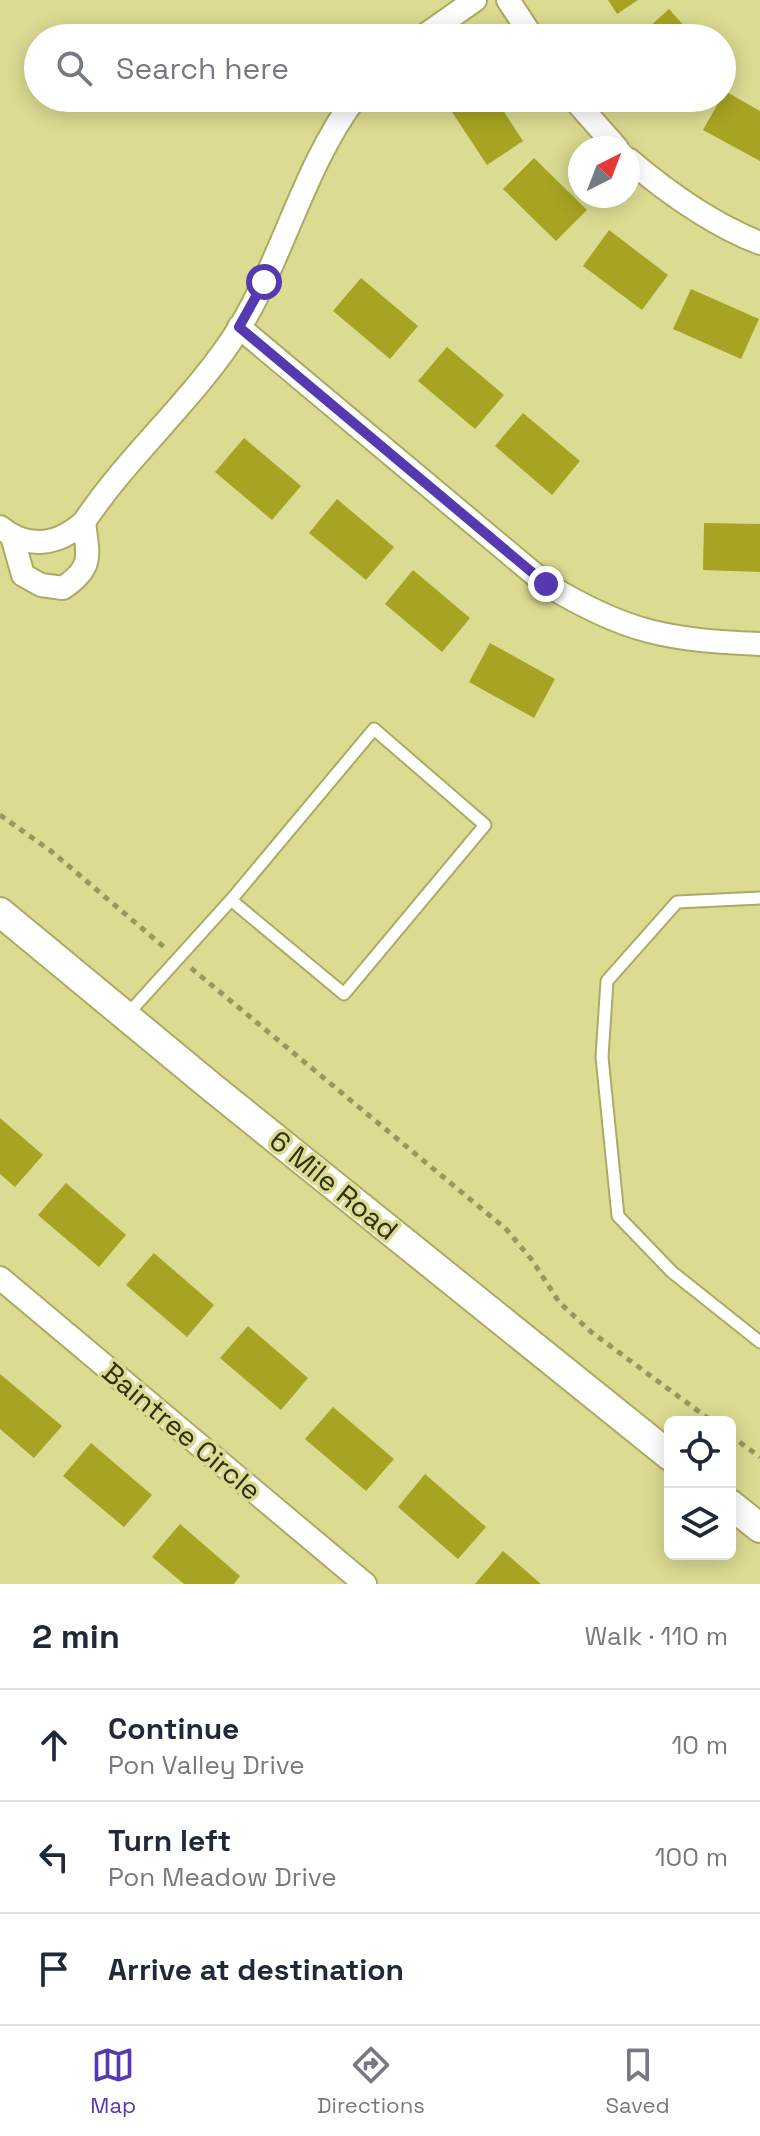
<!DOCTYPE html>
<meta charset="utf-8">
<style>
body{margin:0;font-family:"Space Grotesk",sans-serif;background:#f6f6f7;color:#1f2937}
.controls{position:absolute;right:24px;bottom:24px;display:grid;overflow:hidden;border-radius:12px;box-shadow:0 4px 20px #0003}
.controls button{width:72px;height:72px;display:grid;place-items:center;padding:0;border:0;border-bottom:2px solid #e0e1e3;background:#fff;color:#1f2937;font:40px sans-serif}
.compass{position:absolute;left:568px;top:136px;width:72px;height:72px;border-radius:50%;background:#fff;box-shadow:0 4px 20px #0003;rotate:42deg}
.stop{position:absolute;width:24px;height:24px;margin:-18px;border:6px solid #5639b1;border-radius:50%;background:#fff}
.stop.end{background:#5639b1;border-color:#fff;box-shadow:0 2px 8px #0008}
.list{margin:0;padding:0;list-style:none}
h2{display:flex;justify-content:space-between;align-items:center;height:104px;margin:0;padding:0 32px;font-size:34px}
h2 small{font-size:26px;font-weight:400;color:#747a83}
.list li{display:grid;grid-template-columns:52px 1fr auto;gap:24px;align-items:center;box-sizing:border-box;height:112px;padding:0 32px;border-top:2px solid #e0e1e3}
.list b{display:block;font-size:30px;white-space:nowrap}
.list p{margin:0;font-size:26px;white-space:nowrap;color:#747a83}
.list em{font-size:26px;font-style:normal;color:#747a83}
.icon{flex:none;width:44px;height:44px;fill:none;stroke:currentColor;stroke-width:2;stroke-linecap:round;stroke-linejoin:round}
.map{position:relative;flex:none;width:760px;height:1584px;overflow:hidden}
.search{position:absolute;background:#fff;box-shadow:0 4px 20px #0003;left:24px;right:24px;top:24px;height:88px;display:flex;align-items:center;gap:20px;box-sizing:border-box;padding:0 28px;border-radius:44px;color:#747a83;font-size:30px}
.sheet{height:440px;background:#fff}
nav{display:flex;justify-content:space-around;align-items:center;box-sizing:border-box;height:112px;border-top:2px solid #e0e1e3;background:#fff;font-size:22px;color:#747a83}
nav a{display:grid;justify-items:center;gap:4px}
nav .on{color:#5639b1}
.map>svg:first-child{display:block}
.building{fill:#a7a423}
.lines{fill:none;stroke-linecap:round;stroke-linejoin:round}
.service-casing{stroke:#abab63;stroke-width:15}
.minor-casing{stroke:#abab63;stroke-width:26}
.tertiary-casing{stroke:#abab63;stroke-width:32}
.path{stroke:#97975f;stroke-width:5;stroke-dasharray:6 6;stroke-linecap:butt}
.service{stroke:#fff;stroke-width:11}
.minor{stroke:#fff;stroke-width:22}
.tertiary{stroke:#fff;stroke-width:28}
.route{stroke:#5639b1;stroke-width:10}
.labels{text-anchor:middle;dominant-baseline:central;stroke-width:7;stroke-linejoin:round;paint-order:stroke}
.street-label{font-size:28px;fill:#303011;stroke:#dbdb92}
</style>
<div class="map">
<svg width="760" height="1584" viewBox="0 0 760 1584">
<rect width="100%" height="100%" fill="#dbdb92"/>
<g class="building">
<polygon points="608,0 638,0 617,14"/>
<polygon points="669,9 695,38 637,38"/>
<polygon points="725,91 760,111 760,161 703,130"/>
<polygon points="453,98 495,98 523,141 487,165 446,103"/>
<polygon points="534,158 587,210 556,241 503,189"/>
<polygon points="609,230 668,275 642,310 583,266"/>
<polygon points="361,278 418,326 390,359 333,311"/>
<polygon points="691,289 759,319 741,359 673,329"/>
<polygon points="447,347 504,395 475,429 418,381"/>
<polygon points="523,413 580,461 552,495 495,446"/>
<polygon points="244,438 301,486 272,520 215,472"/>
<polygon points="337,499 394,547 366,580 309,533"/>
<polygon points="704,523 760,524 760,572 703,570"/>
<polygon points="413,570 470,618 442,652 385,604"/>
<polygon points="490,643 555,679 534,718 469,682"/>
<polygon points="0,1118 43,1155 15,1187 0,1174"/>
<polygon points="66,1183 126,1235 99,1267 38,1215"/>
<polygon points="154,1253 214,1305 187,1337 126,1285"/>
<polygon points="248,1326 308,1378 281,1410 220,1358"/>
<polygon points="0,1374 62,1426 34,1458 0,1429"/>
<polygon points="333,1407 394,1459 366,1491 305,1439"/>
<polygon points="91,1443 152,1495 124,1527 63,1476"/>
<polygon points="425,1474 486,1527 458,1559 398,1507"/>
<polygon points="180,1524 240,1576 234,1584 184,1584 152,1557"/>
<polygon points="503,1551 541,1584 475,1584"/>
</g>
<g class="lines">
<defs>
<g id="service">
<polyline points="760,898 677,902 607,981 602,1057 618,1216 672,1272 760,1342"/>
<polyline points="126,1016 231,900 374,729 485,825 344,994 231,900"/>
</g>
<g id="minor">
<polyline points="508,0 533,38"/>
<polyline points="421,38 475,0"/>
<polyline points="573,98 617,148"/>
<path d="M628,159C668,193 711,224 760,243"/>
<path d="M239,327L546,584C626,633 668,640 760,644"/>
<path d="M0,527C28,550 58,545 84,522C130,453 196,398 240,327C284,254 304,167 355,98"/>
<path d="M12,536L23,575L41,585L63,588C94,567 88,556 84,522"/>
<polyline points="0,1278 365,1584"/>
</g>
<g id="tertiary">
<polyline points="0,912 214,1089 670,1456"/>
<polyline points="730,1504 760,1528"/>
</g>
</defs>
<use href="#service" class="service-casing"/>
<use href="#minor" class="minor-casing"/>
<use href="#tertiary" class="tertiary-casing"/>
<g class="path">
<polyline points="0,815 51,851 164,947"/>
<polyline points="191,968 506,1229 532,1260 559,1302 590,1331 713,1422"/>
<polyline points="730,1435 760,1457"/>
</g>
<use href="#service" class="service"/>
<use href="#minor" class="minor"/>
<use href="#tertiary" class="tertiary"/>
</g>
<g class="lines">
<polyline class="route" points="264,282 239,327 546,584"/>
</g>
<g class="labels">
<g class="street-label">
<text transform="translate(334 1185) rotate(39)">6 Mile Road</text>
<text transform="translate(182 1431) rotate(40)">Baintree Circle</text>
</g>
</g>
</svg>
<div class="controls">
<button><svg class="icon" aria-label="locate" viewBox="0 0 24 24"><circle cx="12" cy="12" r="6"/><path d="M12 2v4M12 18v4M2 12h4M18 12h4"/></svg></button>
<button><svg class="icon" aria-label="layers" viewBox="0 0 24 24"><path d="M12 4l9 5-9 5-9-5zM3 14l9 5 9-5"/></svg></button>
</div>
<svg class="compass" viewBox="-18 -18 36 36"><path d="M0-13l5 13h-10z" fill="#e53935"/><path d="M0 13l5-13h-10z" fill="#747a83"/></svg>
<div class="stop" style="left:264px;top:282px"></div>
<div class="stop end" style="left:546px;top:584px"></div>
<div class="search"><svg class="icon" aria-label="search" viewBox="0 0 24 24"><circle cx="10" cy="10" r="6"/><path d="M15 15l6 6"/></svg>Search here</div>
</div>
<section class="sheet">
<h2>2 min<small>Walk · 110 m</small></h2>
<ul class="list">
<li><svg class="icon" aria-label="ahead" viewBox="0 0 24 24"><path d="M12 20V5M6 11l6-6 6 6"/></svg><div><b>Continue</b><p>Pon Valley Drive</p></div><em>10 m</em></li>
<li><svg class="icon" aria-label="left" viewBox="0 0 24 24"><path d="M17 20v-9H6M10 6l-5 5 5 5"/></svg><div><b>Turn left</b><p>Pon Meadow Drive</p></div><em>100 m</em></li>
<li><svg class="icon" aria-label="arrive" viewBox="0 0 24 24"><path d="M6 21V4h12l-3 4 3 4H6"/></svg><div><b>Arrive at destination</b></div></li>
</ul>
</section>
<nav>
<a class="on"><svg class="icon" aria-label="map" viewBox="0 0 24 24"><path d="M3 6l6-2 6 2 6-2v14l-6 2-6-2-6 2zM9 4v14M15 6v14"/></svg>Map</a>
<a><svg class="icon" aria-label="directions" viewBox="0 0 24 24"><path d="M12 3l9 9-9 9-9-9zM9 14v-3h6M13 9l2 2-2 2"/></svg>Directions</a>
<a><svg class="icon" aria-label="saved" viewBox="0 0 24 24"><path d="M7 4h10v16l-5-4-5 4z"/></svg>Saved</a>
</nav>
